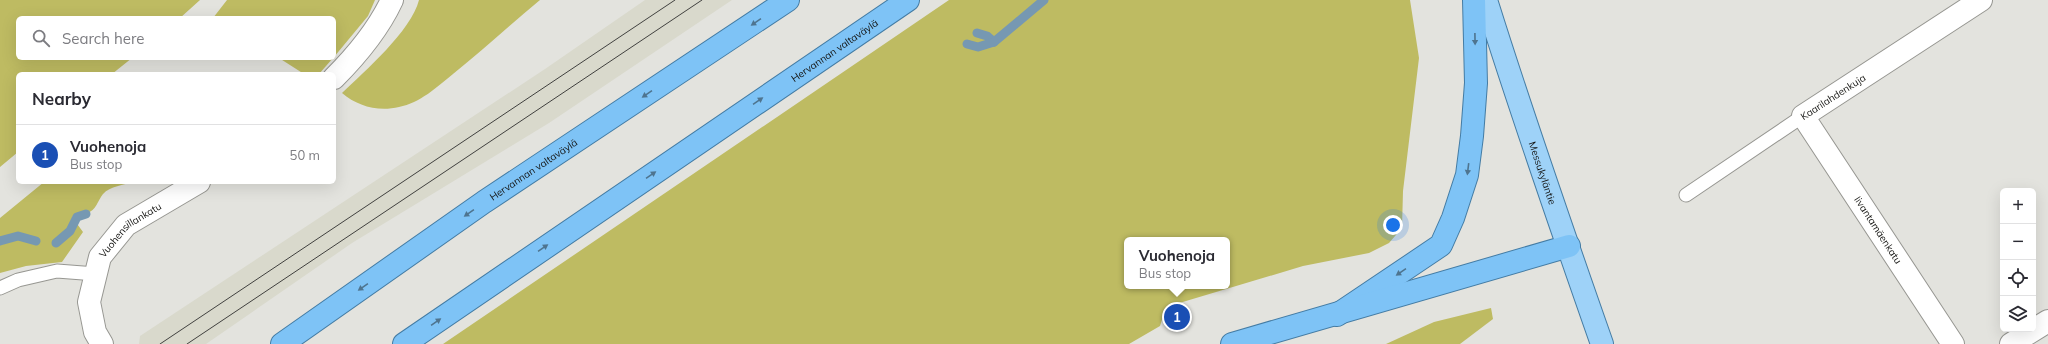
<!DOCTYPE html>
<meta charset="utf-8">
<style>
body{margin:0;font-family:Mulish,sans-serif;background:#f2f2f3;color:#2b2b33}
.controls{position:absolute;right:12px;bottom:12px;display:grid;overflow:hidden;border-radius:6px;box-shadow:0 4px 16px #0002}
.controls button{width:36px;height:36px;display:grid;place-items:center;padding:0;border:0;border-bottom:1px solid #e1e1e2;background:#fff;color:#2b2b33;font:20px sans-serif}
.you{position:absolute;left:1393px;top:225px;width:14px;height:14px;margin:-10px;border:3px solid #fff;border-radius:50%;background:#1a73e8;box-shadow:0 0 0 6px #1a73e833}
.badge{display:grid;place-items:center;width:26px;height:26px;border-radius:50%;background:#0f766e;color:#fff;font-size:13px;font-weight:700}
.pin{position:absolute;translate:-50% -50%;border:2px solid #fff;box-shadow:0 1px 4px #0006}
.popup{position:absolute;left:1124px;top:237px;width:106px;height:52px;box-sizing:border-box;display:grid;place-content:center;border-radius:6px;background:#fff;filter:drop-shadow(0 1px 3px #0005);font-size:13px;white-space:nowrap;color:#7c7c81}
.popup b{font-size:15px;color:#2b2b33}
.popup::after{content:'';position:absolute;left:50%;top:100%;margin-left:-8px;border:8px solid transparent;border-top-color:#fff}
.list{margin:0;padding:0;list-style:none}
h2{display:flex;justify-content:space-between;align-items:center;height:52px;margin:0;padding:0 16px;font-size:17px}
h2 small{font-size:13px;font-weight:400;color:#7c7c81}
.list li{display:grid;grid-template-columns:26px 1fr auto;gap:12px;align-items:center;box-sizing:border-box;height:60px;padding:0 16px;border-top:1px solid #e1e1e2}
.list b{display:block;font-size:15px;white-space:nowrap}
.list p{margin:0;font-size:13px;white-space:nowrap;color:#7c7c81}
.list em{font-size:13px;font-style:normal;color:#7c7c81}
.icon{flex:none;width:22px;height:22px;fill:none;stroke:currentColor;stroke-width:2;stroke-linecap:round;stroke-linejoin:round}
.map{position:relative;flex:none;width:2048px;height:344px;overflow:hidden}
.search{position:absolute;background:#fff;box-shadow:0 4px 16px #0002;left:16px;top:16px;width:320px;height:44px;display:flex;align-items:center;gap:10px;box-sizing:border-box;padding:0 14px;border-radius:6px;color:#7c7c81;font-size:15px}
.panel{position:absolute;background:#fff;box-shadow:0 4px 16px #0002;left:16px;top:72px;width:320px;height:112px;border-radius:6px}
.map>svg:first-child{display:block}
.built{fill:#d9d9cc}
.green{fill:#bebb62;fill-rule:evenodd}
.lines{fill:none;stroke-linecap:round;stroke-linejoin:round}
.stream{stroke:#7698b2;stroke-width:9}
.service-casing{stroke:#979792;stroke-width:15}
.minor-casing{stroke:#979792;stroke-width:24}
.primary-casing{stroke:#447ca4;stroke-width:24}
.trunk-casing{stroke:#447ca4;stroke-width:24}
.service{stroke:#fff;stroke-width:13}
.minor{stroke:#fff;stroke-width:22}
.primary{stroke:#9ed2f8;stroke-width:22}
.trunk{stroke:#7ec3f6;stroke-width:22}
.tram{stroke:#41413f;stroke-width:1}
.oneway{fill:#4e748f}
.labels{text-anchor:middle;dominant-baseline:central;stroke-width:3;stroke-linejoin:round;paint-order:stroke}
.street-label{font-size:10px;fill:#141412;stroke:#fffffe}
</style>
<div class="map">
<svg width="2048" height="344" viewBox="0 0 2048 344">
<rect width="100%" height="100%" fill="#e3e3de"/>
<polygon class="built" points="645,0 732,0 549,123 352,243 206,344 139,344 140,336 545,69"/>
<g class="green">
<polygon points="0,0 200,0 180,18 18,18 18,58 132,58 112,74 18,74 18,152 0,167"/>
<polygon points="227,0 375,0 368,16 334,57 334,18 213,18"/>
<path d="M419,0H540C511,24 483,50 453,74C437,87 420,103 399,107C378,112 357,106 342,93C365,71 411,31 419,0Z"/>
<path d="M949,0H1410L1419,58L1403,191L1402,228L1389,243L1369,253L1303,266L1166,307L1160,326L1129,344H443ZM1127,240H1227V286H1127Z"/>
<polygon points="279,58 333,58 319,74 304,74"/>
<path d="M44,182H133C124,185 110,186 103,194C98,200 96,211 87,213C82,215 77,214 72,217L83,232L62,262L26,266L0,273V218Z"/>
<polygon points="1491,308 1493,319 1460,344 1386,344 1434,322"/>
</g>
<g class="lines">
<g class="stream">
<polyline points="977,33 987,36 994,42 1044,0"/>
<polyline points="967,44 978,47 994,42"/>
<polyline points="0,241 18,236 36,241"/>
<polyline points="56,243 70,231 77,217 86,214"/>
</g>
<defs>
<g id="service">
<polyline points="1686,195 1803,116"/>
<polyline points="0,288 18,280 57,271 96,274"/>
</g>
<g id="minor">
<path d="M334,78C357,55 378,30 392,0"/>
<path id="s1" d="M102,344L95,332L89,302L100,257L126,225L199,182"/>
<polyline points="1953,344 1803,116 1981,0"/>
<polyline points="2011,344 2048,321"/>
</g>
<g id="primary">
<path id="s2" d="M1486,0C1522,115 1562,230 1602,344"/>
</g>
<g id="trunk">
<polyline points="1337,315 1441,245 1453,218 1467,175 1472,136 1476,83 1474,0"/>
<path id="s3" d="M282,344L484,202L788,0"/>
<path id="s4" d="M404,344L908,0"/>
<polyline points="1232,344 1569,246"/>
</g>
</defs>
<use href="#service" class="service-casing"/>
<use href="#minor" class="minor-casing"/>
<use href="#primary" class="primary-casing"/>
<use href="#trunk" class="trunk-casing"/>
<use href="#service" class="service"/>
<use href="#minor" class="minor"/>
<use href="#primary" class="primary"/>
<use href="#trunk" class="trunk"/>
<g class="tram">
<polyline points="160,344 675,0"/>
<polyline points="187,344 702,0"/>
</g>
</g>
<defs><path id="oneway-solid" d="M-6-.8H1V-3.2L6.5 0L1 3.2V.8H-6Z"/></defs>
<g class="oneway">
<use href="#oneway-solid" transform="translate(756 22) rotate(146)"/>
<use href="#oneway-solid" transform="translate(1475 39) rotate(89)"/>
<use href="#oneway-solid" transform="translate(647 94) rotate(146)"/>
<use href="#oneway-solid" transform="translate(758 101) rotate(-34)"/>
<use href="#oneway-solid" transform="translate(1468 169) rotate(97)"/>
<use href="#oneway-solid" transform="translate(651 175) rotate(-34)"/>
<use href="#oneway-solid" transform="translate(469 213) rotate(145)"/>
<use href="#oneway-solid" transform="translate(543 248) rotate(-34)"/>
<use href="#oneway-solid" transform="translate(1401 272) rotate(146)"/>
<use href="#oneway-solid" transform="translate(363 287) rotate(145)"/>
<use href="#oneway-solid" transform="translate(436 322) rotate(-35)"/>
</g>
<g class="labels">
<g class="street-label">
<text stroke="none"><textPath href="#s4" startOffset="521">Hervannan valtaväylä</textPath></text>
<text transform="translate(1833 97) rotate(-33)">Kaarilahdenkuja</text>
<text stroke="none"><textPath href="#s3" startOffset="306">Hervannan valtaväylä</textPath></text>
<text stroke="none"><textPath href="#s2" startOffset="182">Messukyläntie</textPath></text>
<text transform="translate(1878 230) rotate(57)">Iivantamäenkatu</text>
<text stroke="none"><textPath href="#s1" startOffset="132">Vuohensillankatu</textPath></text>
</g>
</g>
</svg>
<div class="controls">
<button>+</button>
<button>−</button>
<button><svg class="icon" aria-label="locate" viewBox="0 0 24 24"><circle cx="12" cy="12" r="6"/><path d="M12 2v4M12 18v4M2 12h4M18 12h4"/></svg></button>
<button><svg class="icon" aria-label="layers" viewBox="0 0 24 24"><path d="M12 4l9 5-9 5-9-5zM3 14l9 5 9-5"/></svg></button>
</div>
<div class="you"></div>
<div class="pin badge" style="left:1177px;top:317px;background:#1a4fb4">1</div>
<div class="popup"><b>Vuohenoja</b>Bus stop</div>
<div class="search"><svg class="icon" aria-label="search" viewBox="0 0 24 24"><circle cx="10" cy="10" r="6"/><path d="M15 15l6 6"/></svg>Search here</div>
<section class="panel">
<h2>Nearby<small></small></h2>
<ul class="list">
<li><span class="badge" style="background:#1a4fb4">1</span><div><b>Vuohenoja</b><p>Bus stop</p></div><em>50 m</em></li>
</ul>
</section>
</div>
